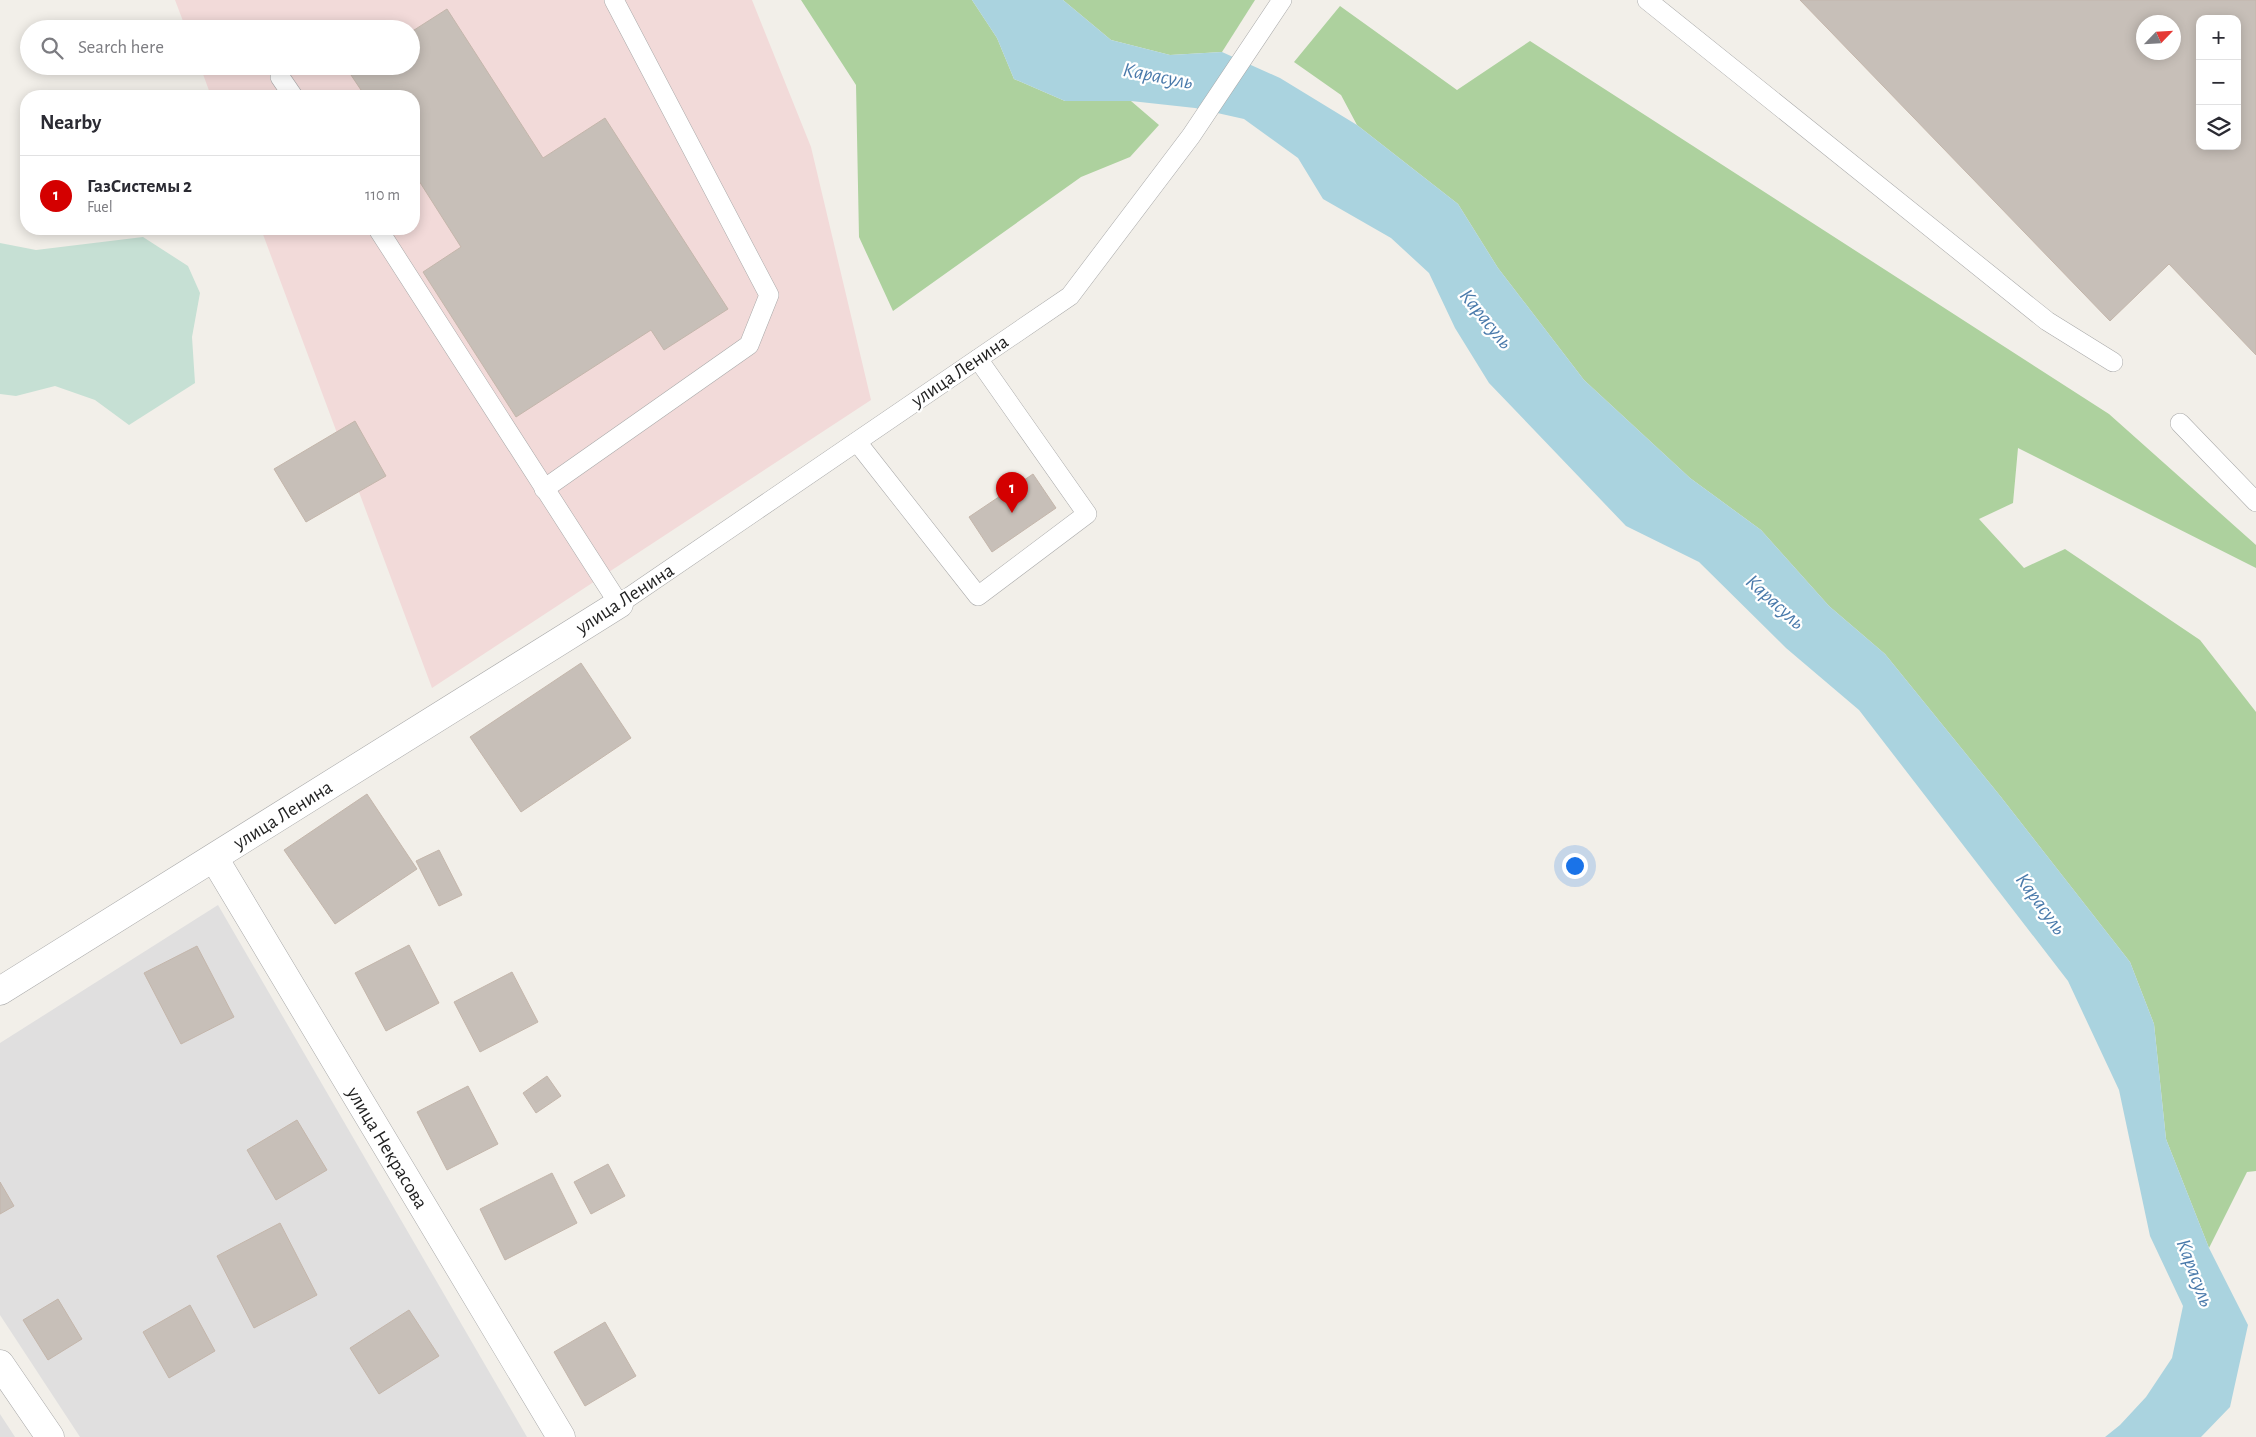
<!DOCTYPE html>
<meta charset="utf-8">
<style>
body{margin:0;font-family:"Alegreya Sans",sans-serif;background:#f2f2f3;color:#2b2b33}
.controls{position:absolute;right:15px;top:15px;display:grid;overflow:hidden;border-radius:10px;box-shadow:0 2px 12px #0003}
.controls button{width:45px;height:45px;display:grid;place-items:center;padding:0;border:0;border-bottom:1px solid #e1e1e2;background:#fff;color:#2b2b33;font:25px sans-serif}
.compass{position:absolute;left:2136px;top:15px;width:45px;height:45px;border-radius:50%;background:#fff;box-shadow:0 2px 12px #0003;rotate:65deg}
.you{position:absolute;left:1574px;top:865px;width:18px;height:18px;margin:-12px;border:4px solid #fff;border-radius:50%;background:#1a73e8;box-shadow:0 0 0 8px #1a73e833}
.badge{display:grid;place-items:center;width:32px;height:32px;border-radius:50%;background:#d40000;color:#fff;font-size:16px;font-weight:700}
.pin{position:absolute;translate:-50% -41px;filter:drop-shadow(0 1px 2px #0008)}
.pin::after{content:'';position:absolute;top:26px;width:18px;height:15px;background:inherit;clip-path:polygon(0 0,100% 0,50% 100%)}
.list{margin:0;padding:0;list-style:none}
h2{display:flex;justify-content:space-between;align-items:center;height:65px;margin:0;padding:0 20px;font-size:21px}
h2 small{font-size:16px;font-weight:400;color:#7c7c81}
.list li{display:grid;grid-template-columns:32px 1fr auto;gap:15px;align-items:center;box-sizing:border-box;height:80px;padding:0 20px;border-top:1px solid #e1e1e2}
.list b{display:block;font-size:19px;white-space:nowrap}
.list p{margin:0;font-size:16px;white-space:nowrap;color:#7c7c81}
.list em{font-size:16px;font-style:normal;color:#7c7c81}
.icon{flex:none;width:28px;height:28px;fill:none;stroke:currentColor;stroke-width:2;stroke-linecap:round;stroke-linejoin:round}
.map{position:relative;flex:none;width:2256px;height:1437px;overflow:hidden}
.search{position:absolute;background:#fff;box-shadow:0 2px 12px #0003;left:20px;top:20px;width:400px;height:55px;display:flex;align-items:center;gap:12px;box-sizing:border-box;padding:0 18px;border-radius:28px;color:#7c7c81;font-size:19px}
.panel{position:absolute;background:#fff;box-shadow:0 2px 12px #0003;left:20px;top:90px;width:400px;height:145px;border-radius:20px}
.map>svg:first-child{display:block}
.residential{fill:#e0dfdf}
.commercial{fill:#f2dad9}
.forest{fill:#add19e}
.wetland{fill:#c6e0d4}
.water{fill:#aad3df}
.building{fill:#c7bfb8;stroke:#c4b6ab;fill-rule:evenodd}
.lines{fill:none;stroke-linecap:round;stroke-linejoin:round}
.lane-casing{stroke:#a9a9a9;stroke-width:20}
.street-casing{stroke:#a9a9a9;stroke-width:29}
.lane{stroke:#fff;stroke-width:19}
.street{stroke:#fff;stroke-width:28}
.labels{text-anchor:middle;dominant-baseline:central;stroke-width:4.5;stroke-linejoin:round;paint-order:stroke}
.street-label{font-size:20px;fill:#222;stroke:#fff}
.water-label{font-size:21px;font-style:italic;fill:#4a7aab;stroke:#fff}
</style>
<div class="map">
<svg width="2256" height="1437" viewBox="0 0 2256 1437">
<rect width="100%" height="100%" fill="#f2efe9"/>
<g class="residential">
<polygon points="218,905 527,1437 80,1437 0,1315 0,1043"/>
<polygon points="0,1414 15,1437 0,1437"/>
</g>
<polygon class="commercial" points="175,0 752,0 811,147 871,400 432,688 261,229 414,229 414,96 211,96 200,66 411,66 411,29 186,29"/>
<g class="forest">
<polygon points="801,0 972,0 997,38 1014,79 1065,101 1131,101 1159,125 1130,157 1081,177 893,311 859,237 856,85"/>
<polygon points="1063,0 1255,0 1222,52 1170,55 1111,40"/>
<polygon points="1340,6 1457,90 1530,41 2109,414 2256,545 2256,568 2018,448 2013,503 1979,519 2024,568 2065,549 2200,640 2256,712 2256,1171 2247,1172 2209,1248 2166,1139 2154,1024 2130,962 2001,797 1885,654 1829,606 1761,530 1690,478 1584,380 1498,268 1458,204 1357,125 1341,95 1294,62"/>
</g>
<polygon class="wetland" points="143,237 188,266 200,293 192,337 195,383 129,425 95,400 55,386 16,396 0,394 0,243 36,250"/>
<polygon class="water" points="972,0 1063,0 1111,40 1170,55 1222,52 1280,78 1357,125 1458,204 1498,268 1584,380 1690,478 1761,530 1829,606 1885,654 2001,797 2130,962 2154,1024 2166,1139 2209,1248 2248,1325 2230,1407 2201,1437 2105,1437 2120,1425 2146,1397 2172,1358 2183,1306 2150,1236 2119,1090 2068,981 1859,710 1786,648 1699,562 1626,526 1489,383 1455,328 1429,273 1391,238 1323,199 1298,158 1244,119 1195,108 1131,101 1065,101 1014,79 997,38"/>
<g class="building">
<path d="M1800,0H2256V355L2169,264L2110,321ZM2200,19H2237V146H2200ZM2144,22H2174V52H2144Z"/>
<polygon points="447,9 543,158 605,118 728,309 664,350 651,330 516,417 423,272 461,247 414,173 414,96 365,96 349,72 358,66 411,66 411,32"/>
<polygon points="355,421 386,476 306,522 274,469"/>
<polygon points="1033,474 1056,508 992,552 969,517"/>
<polygon points="581,663 631,738 521,812 470,737"/>
<polygon points="367,794 417,869 335,924 284,850"/>
<polygon points="439,850 462,895 439,906 416,861"/>
<polygon points="409,945 439,1003 386,1031 355,973"/>
<polygon points="197,946 234,1017 181,1044 144,973"/>
<polygon points="512,972 538,1022 480,1052 454,1002"/>
<polygon points="547,1076 561,1096 536,1113 523,1093"/>
<polygon points="468,1086 498,1144 447,1170 417,1112"/>
<polygon points="297,1120 327,1170 276,1200 247,1150"/>
<polygon points="608,1164 625,1196 591,1214 574,1182"/>
<polygon points="552,1173 577,1223 505,1260 480,1209"/>
<polygon points="0,1182 14,1206 0,1214"/>
<polygon points="280,1223 317,1295 254,1328 217,1256"/>
<polygon points="58,1299 82,1339 48,1360 23,1320"/>
<polygon points="190,1305 215,1351 169,1378 143,1332"/>
<polygon points="409,1310 439,1356 379,1394 350,1348"/>
<polygon points="605,1322 636,1376 585,1406 554,1352"/>
</g>
<g class="lines">
<defs>
<g id="lane">
<polyline points="1647,0 2047,321 2113,362"/>
<polyline points="280,77 293,96"/>
<polyline points="378,229 619,604 1070,296 1191,136 1282,0"/>
<polyline points="2180,423 2256,502"/>
<polyline points="857,442 978,596 1087,514 978,359"/>
<polyline points="544,489 749,345 769,295 614,0"/>
</g>
<g id="street">
<polyline points="214,858 561,1437"/>
<polyline points="0,991 619,604"/>
<polyline points="0,1364 50,1437"/>
</g>
</defs>
<use href="#lane" class="lane-casing"/>
<use href="#street" class="street-casing"/>
<use href="#lane" class="lane"/>
<use href="#street" class="street"/>
</g>
<g class="labels">
<g class="street-label">
<text transform="translate(960 371) rotate(-34)">улица Ленина</text>
<text transform="translate(625 599) rotate(-33)">улица Ленина</text>
<text transform="translate(283 815) rotate(-32)">улица Ленина</text>
<text transform="translate(387 1148) rotate(59)">улица Некрасова</text>
</g>
<g class="water-label">
<text transform="translate(1158 76) rotate(11)">Карасуль</text>
<text transform="translate(1486 319) rotate(51)">Карасуль</text>
<text transform="translate(1775 602) rotate(42)">Карасуль</text>
<text transform="translate(2041 904) rotate(54)">Карасуль</text>
<text transform="translate(2195 1273) rotate(69)">Карасуль</text>
</g>
</g>
</svg>
<div class="controls">
<button>+</button>
<button>−</button>
<button><svg class="icon" aria-label="layers" viewBox="0 0 24 24"><path d="M12 4l9 5-9 5-9-5zM3 14l9 5 9-5"/></svg></button>
</div>
<svg class="compass" viewBox="-18 -18 36 36"><path d="M0-13l5 13h-10z" fill="#e53935"/><path d="M0 13l5-13h-10z" fill="#7c7c81"/></svg>
<div class="you"></div>
<div class="pin badge" style="left:1012px;top:513px">1</div>
<div class="search"><svg class="icon" aria-label="search" viewBox="0 0 24 24"><circle cx="10" cy="10" r="6"/><path d="M15 15l6 6"/></svg>Search here</div>
<section class="panel">
<h2>Nearby<small></small></h2>
<ul class="list">
<li><span class="badge">1</span><div><b>ГазСистемы 2</b><p>Fuel</p></div><em>110 m</em></li>
</ul>
</section>
</div>
